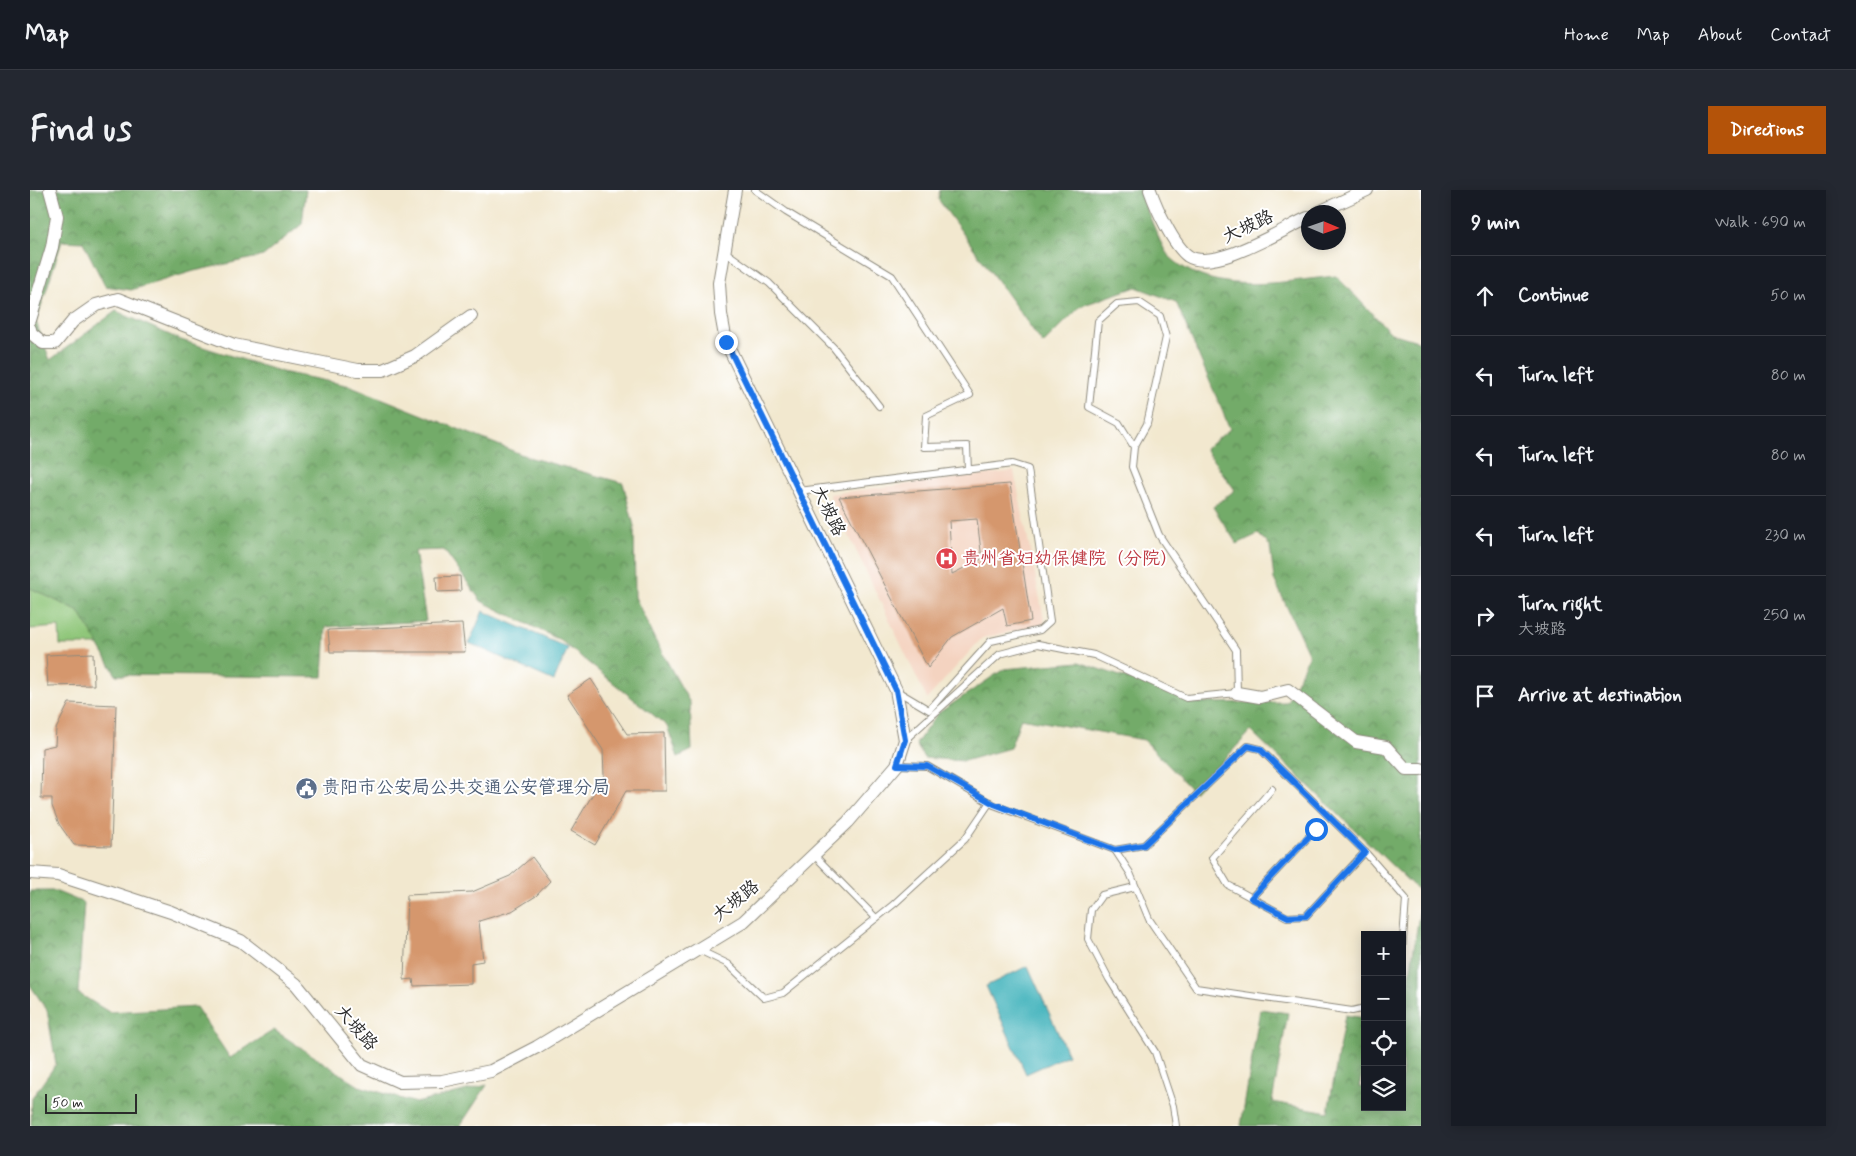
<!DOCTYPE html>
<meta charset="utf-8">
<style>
body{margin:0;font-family:Mynerve,"LXGW WenKai TC",sans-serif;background:#242831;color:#f1f3f6}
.controls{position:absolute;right:15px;bottom:15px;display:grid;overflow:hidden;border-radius:0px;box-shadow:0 2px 12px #0003}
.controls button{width:45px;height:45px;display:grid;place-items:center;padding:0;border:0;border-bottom:1px solid #363941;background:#171b24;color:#f1f3f6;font:25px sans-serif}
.compass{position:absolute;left:1271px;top:15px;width:45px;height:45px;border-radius:50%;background:#171b24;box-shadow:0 2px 12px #0003;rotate:92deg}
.scale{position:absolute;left:15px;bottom:12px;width:92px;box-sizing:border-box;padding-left:5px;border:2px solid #2b2b2b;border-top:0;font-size:14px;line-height:18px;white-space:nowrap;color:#2b2b2b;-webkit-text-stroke:4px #fff;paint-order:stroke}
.stop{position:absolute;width:15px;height:15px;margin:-11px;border:4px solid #1a73e8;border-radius:50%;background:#fff}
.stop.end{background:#1a73e8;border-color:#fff;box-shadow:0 1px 5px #0008}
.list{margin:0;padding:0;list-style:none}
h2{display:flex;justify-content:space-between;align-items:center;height:65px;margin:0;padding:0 20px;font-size:21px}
h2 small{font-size:16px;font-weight:400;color:#9ea1a6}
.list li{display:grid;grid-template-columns:32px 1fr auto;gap:15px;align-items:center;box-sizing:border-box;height:80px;padding:0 20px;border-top:1px solid #363941}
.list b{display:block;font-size:19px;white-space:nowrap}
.list p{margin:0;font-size:16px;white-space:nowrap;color:#9ea1a6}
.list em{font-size:16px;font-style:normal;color:#9ea1a6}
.icon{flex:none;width:28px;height:28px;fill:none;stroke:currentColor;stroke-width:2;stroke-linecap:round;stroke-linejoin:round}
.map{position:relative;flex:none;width:1391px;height:936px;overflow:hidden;border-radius:0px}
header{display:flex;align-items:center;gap:30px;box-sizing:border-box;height:70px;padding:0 25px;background:#171b24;border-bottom:1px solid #363941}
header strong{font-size:24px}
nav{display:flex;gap:28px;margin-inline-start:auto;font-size:18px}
.intro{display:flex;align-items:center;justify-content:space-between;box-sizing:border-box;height:120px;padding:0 30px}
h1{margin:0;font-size:35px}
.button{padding:12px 22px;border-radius:0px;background:#b45309;color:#fff;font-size:18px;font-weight:700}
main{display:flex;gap:30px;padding:0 30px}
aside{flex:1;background:#171b24;border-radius:0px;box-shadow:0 2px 12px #0003}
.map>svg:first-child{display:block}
.built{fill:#f4d3c0}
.forest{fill:url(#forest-crowns);stroke:#4f6b4a}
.green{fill:#8fc679;stroke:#5d7852}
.water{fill:#46b5be;stroke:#387074}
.building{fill:#d5976d;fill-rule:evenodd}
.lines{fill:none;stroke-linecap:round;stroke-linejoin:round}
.lane-casing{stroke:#8e8a7d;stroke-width:8}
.street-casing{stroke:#8e8a7d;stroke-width:14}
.lane{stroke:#fff;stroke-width:6}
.street{stroke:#fff;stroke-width:12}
.route{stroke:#1a73e8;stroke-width:6}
.labels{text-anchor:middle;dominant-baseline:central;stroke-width:4;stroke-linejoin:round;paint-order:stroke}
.street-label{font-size:18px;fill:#2b2b2b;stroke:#fff}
.health-label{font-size:18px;fill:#be3a42;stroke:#fff;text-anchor:start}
.service-label{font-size:18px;fill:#4e5e75;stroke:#fff;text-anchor:start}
</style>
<header>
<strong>Map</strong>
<nav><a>Home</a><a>Map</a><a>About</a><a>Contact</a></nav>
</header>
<div class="intro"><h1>Find us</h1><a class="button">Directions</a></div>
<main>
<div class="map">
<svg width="1391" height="936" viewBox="0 0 1391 936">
<defs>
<pattern id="forest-crowns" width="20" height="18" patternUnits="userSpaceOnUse" patternTransform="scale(1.25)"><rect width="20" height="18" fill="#73ab69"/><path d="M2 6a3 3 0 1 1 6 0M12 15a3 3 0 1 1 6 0" fill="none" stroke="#5f8b57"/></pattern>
</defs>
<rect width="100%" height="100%" fill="#fff"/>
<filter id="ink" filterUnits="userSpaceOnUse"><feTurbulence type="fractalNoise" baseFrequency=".02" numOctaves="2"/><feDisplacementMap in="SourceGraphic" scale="10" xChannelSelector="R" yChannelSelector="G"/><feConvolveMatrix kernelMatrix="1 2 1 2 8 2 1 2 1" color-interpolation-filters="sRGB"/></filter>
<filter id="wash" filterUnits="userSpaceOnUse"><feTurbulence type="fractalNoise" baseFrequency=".0096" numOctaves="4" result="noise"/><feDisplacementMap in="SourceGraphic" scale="20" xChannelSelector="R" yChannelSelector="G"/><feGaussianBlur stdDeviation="1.12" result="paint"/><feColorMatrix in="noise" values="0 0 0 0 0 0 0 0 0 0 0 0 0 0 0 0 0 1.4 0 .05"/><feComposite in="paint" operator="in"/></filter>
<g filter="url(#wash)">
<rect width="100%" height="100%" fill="#f2e8cf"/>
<polygon class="built" points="984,281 1015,434 952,448 897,509 799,304"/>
<g class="forest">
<polygon points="0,0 276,0 272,34 233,66 164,81 101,100 75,96 53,52 32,51 6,132 20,170 86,121 151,150 252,182 321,196 498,267 593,293 604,336 605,407 625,450 660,513 662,560 648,567 637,536 530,450 451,411 414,360 385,361 396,431 296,437 293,487 86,485 49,422 0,398"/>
<path d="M910,0H1109C1114,12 1132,60 1139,66C1182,108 1253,91 1306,86L1361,143L1391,152V703L1221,541L1164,602L1114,550L991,528L980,558L934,571L894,568L886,554L907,524L974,479L1049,472L1169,513L1257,512L1279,465L1244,389L1240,356L1228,344L1207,354L1183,317L1205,300L1175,259L1200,239L1146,112L1106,97L1051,116L1013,154L908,9Z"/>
<polygon points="0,701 25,701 54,713 48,803 79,822 166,817 200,868 244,840 329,896 386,913 457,895 430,936 1,936 2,908 26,874 17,820 0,795"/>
<polygon points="1391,712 1391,936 1211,936 1230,819 1258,823 1242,912 1298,922 1315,825 1335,828 1335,870 1329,897 1335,898 1335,917 1372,917 1372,819 1375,816"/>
</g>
<polygon class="green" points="0,398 49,422 69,455 30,455 29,437 0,439"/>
<g class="water">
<polygon points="453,421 538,458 524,491 439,453"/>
<polygon points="998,776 1038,865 996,884 956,796"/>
</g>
<g id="blocks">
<g class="building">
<path d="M980,294L1001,431L977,436L973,418L922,447L898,478L809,307ZM947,329L952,369L922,384L919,331Z"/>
<polygon points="430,386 431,401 407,402 406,387"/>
<polygon points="432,434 435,462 300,462 298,440"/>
<polygon points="63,463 64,495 18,496 16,465"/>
<polygon points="561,489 597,544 634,543 635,601 596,601 565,655 541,641 574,585 573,560 537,505"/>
<polygon points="39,513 86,515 81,656 44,655 29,634 22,616 22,608 11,608 12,558 25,555 26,539"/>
<polygon points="502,667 520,691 506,706 482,721 449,731 453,771 441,773 441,794 384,796 383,789 374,790 377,705 442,702 480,686"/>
</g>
</g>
</g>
<g filter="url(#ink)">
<use href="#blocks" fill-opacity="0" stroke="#8e8a7d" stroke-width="1"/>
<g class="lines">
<defs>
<g id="lane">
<polyline points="725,0 756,22 862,86 940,205 896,226 894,257 937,256 938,280"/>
<polyline points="694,61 739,93 804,158 849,216"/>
<polyline points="769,301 982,274 998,279 1020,431 1010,440 961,451 899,520 867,501"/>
<polyline points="876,549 970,464 1008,454 1064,465 1156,508 1207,503 1206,460 1129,345 1102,277 1104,257 1089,233 1059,217 1068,131 1087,114 1109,112 1130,126 1136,147 1117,234 1104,257"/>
<polyline points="867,575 897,576 964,615 1085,660 1100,683 1119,729 1166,798 1322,821 1335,818"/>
<polyline points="1242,599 1182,668 1198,695 1257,727 1276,726 1335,662"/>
<polyline points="1085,660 1114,655 1218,556 1230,559 1335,662 1376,709 1372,762"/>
<polyline points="784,665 846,728"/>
<polyline points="1105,697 1072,705 1061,720 1058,749 1079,789 1125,862 1143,916 1146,936"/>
<polyline points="1221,708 1286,639"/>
<polyline points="669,760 698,774 734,808 753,803 864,714 935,649 960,612"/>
</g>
<g id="street">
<path d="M1120,0C1126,17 1143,55 1158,66C1184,83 1253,39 1278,28"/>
<polyline points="1289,22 1337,0"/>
<polyline points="0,130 22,57 27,26 20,0"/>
<polyline points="0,139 1,143 13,153 25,153 43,131 66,115 88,109 204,155 328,180 353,180 385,166 441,126"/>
<polyline points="1207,503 1230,507 1258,500 1326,552 1356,557 1376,579 1391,579"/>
<polyline points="0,683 28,685 141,722 211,751 266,794 332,875 370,892 412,891 461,881 507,857 713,732 818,632 867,575 875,550 866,500 696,152 691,124 689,93 705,0"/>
</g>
</defs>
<use href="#lane" class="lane-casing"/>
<use href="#street" class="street-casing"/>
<use href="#lane" class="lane"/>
<use href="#street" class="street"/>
</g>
</g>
<g class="lines" filter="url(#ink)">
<polyline class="route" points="696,152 866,500 875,550 867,575 897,576 964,614 1085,660 1114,655 1218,556 1230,559 1335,662 1276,726 1258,727 1221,708 1286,639"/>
</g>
<defs>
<symbol id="hospital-disc" viewBox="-11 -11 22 22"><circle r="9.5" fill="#e0444e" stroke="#fff"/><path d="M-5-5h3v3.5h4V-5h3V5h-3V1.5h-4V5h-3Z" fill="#fff"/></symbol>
<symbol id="civic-disc" viewBox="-11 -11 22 22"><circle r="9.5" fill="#5c6f8a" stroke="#fff"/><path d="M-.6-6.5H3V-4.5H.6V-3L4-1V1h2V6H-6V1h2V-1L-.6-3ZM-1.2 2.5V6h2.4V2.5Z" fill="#fff"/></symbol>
</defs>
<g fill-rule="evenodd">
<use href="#hospital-disc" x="904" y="356" width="25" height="25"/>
<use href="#civic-disc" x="264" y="586" width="25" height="25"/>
</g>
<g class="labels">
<g class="street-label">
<text transform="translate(1218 37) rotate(-25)">大坡路</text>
<text transform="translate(798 321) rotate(64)">大坡路</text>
<text transform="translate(706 711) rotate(-39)">大坡路</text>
<text transform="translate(326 838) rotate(49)">大坡路</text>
</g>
<g class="health-label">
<text x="932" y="369">贵州省妇幼保健院（分院）</text>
</g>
<g class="service-label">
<text x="292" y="598">贵阳市公安局公共交通公安管理分局</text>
</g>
</g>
</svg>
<div class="controls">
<button>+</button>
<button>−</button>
<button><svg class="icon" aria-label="locate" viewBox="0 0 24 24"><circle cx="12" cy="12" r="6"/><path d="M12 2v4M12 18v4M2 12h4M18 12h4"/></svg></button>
<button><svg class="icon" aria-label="layers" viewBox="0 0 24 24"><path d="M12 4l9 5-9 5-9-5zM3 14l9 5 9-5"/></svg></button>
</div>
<svg class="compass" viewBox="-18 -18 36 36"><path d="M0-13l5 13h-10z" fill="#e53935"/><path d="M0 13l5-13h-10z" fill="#9ea1a6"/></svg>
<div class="scale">50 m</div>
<div class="stop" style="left:1286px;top:639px"></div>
<div class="stop end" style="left:696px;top:152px"></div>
</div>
<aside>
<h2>9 min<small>Walk · 690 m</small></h2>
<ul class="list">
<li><svg class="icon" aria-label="ahead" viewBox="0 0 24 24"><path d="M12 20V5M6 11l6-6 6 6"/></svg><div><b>Continue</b></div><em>50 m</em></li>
<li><svg class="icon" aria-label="left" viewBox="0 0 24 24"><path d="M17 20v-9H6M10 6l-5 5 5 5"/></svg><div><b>Turn left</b></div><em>80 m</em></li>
<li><svg class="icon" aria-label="left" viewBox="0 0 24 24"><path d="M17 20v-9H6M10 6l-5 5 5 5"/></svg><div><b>Turn left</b></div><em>80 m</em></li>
<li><svg class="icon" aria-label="left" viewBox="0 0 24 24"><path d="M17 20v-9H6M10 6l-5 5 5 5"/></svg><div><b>Turn left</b></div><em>230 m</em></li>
<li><svg class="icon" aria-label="right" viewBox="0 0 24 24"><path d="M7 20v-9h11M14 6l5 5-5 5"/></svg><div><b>Turn right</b><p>大坡路</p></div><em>250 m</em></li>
<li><svg class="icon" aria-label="arrive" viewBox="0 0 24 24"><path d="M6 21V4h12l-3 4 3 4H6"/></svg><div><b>Arrive at destination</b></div></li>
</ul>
</aside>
</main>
